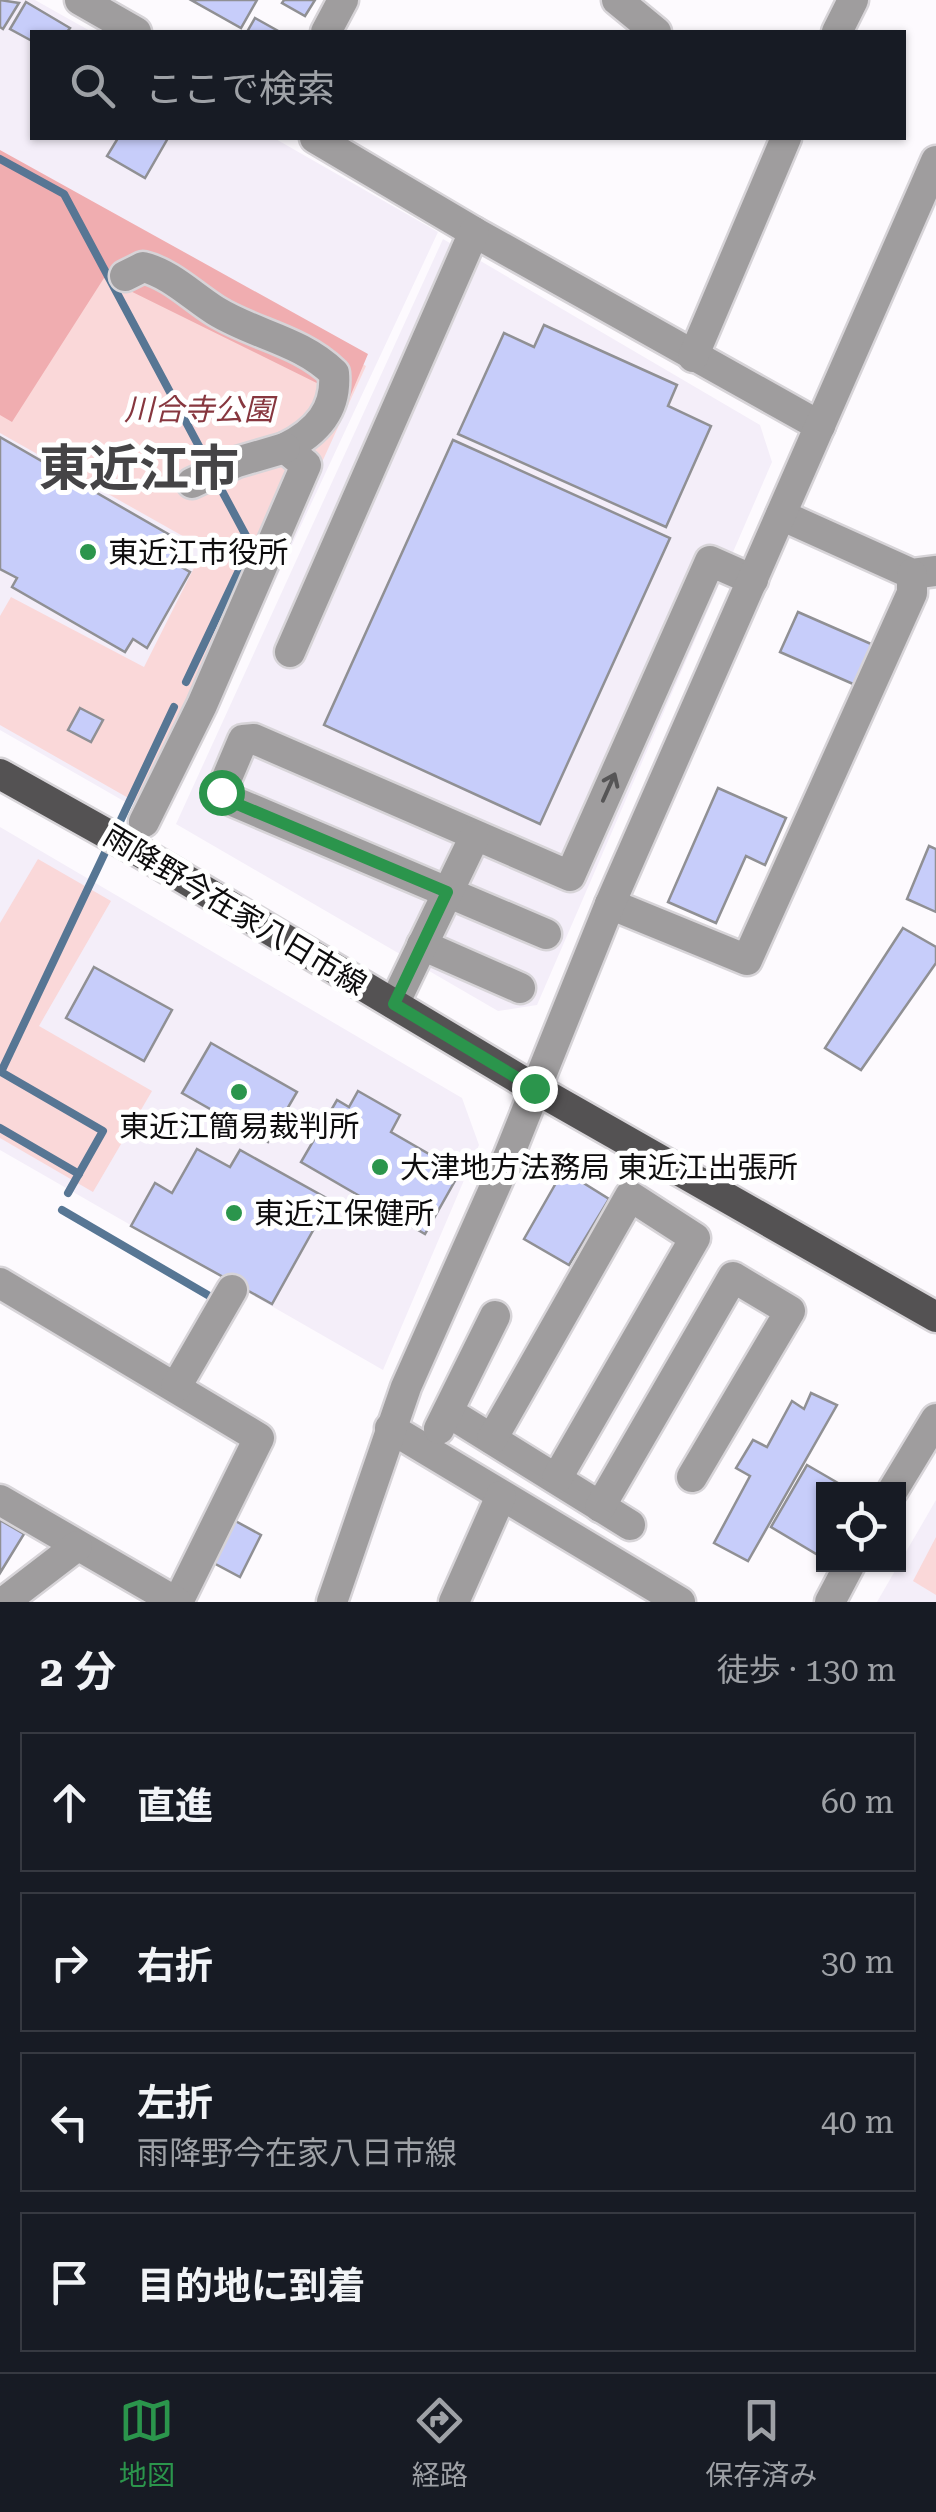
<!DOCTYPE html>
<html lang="ja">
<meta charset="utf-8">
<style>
body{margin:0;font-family:"Roboto Serif","Noto Sans JP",serif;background:#20242c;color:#f1f3f6}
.controls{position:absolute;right:30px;bottom:30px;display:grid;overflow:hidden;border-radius:0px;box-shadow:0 2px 8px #0004}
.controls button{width:90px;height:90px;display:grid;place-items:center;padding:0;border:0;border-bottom:2px solid #363941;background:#171b24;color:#f1f3f6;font:50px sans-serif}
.stop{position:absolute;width:30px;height:30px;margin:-22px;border:8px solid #2b954c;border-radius:50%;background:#fff}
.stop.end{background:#2b954c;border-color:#fff;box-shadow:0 2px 10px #0008}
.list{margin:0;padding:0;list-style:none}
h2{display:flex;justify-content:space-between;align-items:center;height:130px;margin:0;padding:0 40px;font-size:42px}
h2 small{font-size:32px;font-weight:400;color:#9ea1a6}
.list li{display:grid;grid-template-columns:65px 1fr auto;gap:30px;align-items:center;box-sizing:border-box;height:140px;margin:0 20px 20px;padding:0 20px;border:2px solid #363941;border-radius:0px}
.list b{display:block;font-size:38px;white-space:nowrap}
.list p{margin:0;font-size:32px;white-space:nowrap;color:#9ea1a6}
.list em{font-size:32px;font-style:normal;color:#9ea1a6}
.icon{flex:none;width:55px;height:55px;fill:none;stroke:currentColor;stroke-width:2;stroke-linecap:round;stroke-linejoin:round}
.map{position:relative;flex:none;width:936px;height:1602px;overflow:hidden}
.search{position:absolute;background:#171b24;box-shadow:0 2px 8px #0004;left:30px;right:30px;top:30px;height:110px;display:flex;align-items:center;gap:25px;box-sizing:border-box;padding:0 35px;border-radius:0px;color:#9ea1a6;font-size:38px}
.sheet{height:770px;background:#171b24}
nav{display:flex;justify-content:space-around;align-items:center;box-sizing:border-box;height:140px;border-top:2px solid #363941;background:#171b24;font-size:28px;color:#9ea1a6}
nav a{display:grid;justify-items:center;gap:5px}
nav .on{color:#2b954c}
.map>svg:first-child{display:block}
.built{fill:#f4eef9}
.green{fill:#fad8d9}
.forest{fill:#f0adb0}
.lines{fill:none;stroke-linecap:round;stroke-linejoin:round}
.stream{stroke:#577694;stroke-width:8}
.building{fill:#c7cdfa;stroke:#909094;stroke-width:2.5}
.minor-casing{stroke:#d7d4d8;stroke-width:35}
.major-casing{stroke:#d7d4d8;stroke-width:35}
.minor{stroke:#9f9d9e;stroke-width:30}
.major{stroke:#545253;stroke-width:30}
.oneway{stroke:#565556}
.route{stroke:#2b954c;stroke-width:12}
.poi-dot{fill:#2b954c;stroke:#fff;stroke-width:4}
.labels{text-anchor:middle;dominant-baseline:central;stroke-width:10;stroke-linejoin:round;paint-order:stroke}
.park-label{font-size:30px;font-style:italic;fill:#87373f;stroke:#fff}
.poi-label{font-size:30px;fill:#0e0d0e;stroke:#fff;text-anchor:start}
.street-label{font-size:30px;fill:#0e0d0e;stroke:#fff}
.town-label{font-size:50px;font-weight:bold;fill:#454446;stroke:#fff}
</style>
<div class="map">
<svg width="936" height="1602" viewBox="0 0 936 1602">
<rect width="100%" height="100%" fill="#fdfafe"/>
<g class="built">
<polygon points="0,0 35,0 92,32 32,32 32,138 274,138 438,232 162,823 0,730"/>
<polygon points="443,239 760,425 772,462 537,1005 498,1011 176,824"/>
<polygon points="0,827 462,1098 479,1145 383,1370 0,1150"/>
<polygon points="936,1500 936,1602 877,1602"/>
</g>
<g class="green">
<polygon points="0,169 366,366 160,816 0,725 0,616 11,597 144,667 204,548 0,433"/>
<polygon points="38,859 111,901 39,1026 152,1091 93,1192 0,1138 0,923"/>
<polygon points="936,1537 936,1595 913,1581"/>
</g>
<polygon class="forest" points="0,150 368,354 349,399 104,278 12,422 0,415"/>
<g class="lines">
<g class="stream">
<polyline points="0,159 64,194 209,465"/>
<polyline points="186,682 251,545 215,478"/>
<polyline points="116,830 174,707"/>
<polyline points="0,1128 79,1174"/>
<polyline points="68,1193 103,1131 1,1072 110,842"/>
<polyline points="62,1210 218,1301"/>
</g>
</g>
<g class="building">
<polygon points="0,0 19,3 3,29 0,27"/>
<polygon points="191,0 257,0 241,28"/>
<polygon points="284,0 315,0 305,16 282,3"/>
<polygon points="26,2 70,28 67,32 32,32 32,41 10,29"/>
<polygon points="255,18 280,32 247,32"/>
<polygon points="118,138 168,138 145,178 107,156"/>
<polygon points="544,325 677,385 668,406 711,426 666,527 458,434 504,333 534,347"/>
<polygon points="0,437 182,542 171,561 190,572 147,648 133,639 125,652 12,587 17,578 0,569"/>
<polygon points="453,440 670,538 540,824 324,725"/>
<polygon points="798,612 878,647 860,687 780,652"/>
<polygon points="80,708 103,720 91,742 68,730"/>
<polygon points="718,788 786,818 765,865 746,856 716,923 668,902"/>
<polygon points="929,846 936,849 936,912 907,899"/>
<polygon points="903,928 936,947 936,963 861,1070 825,1048"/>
<polygon points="94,967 172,1010 144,1061 66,1018"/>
<polygon points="211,1043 297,1092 268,1142 182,1093"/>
<polygon points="358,1091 400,1115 391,1132 460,1172 425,1234 301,1162 337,1100 349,1107"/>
<polygon points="197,1149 230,1167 240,1150 330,1200 272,1304 131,1226 155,1183 172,1193"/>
<polygon points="569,1174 609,1199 569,1265 524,1239 560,1176"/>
<polygon points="811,1393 837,1405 748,1561 714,1543 750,1476 736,1468 753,1440 767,1447 792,1401 804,1409"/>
<polygon points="807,1465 850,1490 824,1490 823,1558 771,1527"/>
<polygon points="230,1518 261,1535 240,1577 208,1560"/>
<polygon points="0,1520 24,1534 0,1573"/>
</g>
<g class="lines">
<defs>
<g id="minor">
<polyline points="80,0 136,32"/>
<polyline points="617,0 656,32"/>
<polyline points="326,32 343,0"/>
<polyline points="837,32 853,0"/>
<polyline points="315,138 474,232 820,426"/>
<path d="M125,276L143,267C171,274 192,296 216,311C255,335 300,340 334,373C337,410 317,432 285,448L306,465L202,705L144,822"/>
<polyline points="693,357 786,138"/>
<polyline points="192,483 237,462 285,448"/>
<polyline points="781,515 912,574 936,571"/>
<polyline points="290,652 474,232"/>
<polyline points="610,904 747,960 912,593 912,574"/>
<polyline points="546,934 223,797 221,792 243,740 254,739 570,876 710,561 753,580"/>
<polyline points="422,945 520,988"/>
<polyline points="394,1004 475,836"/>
<polyline points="0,1283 259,1438 178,1602"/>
<polyline points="176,1387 232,1290"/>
<polyline points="448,1412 630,1525"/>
<polyline points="390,1428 680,1602"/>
<polyline points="439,1429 495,1316"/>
<polyline points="492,1439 630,1196 695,1238 557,1478"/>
<polyline points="893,1490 936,1419"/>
<polyline points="0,1500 176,1602"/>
<polyline points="600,1507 733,1277 790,1311 692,1477"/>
<polyline points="4,1602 77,1546"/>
<polyline points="332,1602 406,1387 509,1155 610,904 936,161"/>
<polyline points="454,1602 501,1496"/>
<polyline points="830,1602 850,1564"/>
</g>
<polyline id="major" points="0,774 143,854 534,1088 936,1317"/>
</defs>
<use href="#minor" class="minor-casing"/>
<use href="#major" class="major-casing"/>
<use href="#minor" class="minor"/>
<use href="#major" class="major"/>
</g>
<defs><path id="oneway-shaft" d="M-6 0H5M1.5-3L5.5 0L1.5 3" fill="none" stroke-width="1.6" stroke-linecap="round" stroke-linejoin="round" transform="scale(2.5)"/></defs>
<use class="oneway" href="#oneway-shaft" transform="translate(609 787) rotate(-66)"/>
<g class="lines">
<polyline class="route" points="221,792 230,801 447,892 394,1004 534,1088"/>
</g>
<g class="poi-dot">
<circle cx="88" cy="552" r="10"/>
<circle cx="239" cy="1092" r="10"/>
<circle cx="380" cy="1167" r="10"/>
<circle cx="234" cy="1213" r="10"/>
</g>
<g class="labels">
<g class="park-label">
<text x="199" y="409">川合寺公園</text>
</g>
<g class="poi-label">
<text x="108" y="552">東近江市役所</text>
<text x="239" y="1126" text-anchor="middle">東近江簡易裁判所</text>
<text x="400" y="1167">大津地方法務局 東近江出張所</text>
<text x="254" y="1213">東近江保健所</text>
</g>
<g class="street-label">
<text transform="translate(235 910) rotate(31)">雨降野今在家八日市線</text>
</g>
<g class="town-label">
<text x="139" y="469">東近江市</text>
</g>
</g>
</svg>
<div class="controls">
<button><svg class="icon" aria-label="locate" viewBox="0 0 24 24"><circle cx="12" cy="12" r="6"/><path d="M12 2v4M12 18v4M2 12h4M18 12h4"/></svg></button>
</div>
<div class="stop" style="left:221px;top:792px"></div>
<div class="stop end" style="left:534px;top:1088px"></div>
<div class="search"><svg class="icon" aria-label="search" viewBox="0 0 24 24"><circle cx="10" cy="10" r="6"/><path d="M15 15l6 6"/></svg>ここで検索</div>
</div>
<section class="sheet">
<h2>2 分<small>徒歩 · 130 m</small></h2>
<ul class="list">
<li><svg class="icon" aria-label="ahead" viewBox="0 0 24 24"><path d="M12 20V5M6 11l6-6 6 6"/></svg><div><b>直進</b></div><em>60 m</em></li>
<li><svg class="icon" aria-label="right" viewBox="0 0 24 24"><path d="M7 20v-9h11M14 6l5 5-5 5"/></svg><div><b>右折</b></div><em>30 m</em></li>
<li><svg class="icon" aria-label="left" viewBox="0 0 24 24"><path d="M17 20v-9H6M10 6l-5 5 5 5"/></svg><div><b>左折</b><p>雨降野今在家八日市線</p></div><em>40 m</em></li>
<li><svg class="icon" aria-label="arrive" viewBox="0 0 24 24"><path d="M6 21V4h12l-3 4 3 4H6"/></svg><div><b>目的地に到着</b></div></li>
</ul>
</section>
<nav>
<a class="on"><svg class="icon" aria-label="map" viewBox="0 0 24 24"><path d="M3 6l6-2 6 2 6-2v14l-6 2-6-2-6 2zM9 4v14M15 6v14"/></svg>地図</a>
<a><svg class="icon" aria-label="directions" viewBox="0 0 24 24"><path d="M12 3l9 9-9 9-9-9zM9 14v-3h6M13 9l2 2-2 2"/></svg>経路</a>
<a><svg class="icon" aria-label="saved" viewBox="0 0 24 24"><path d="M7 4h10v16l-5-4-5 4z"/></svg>保存済み</a>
</nav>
